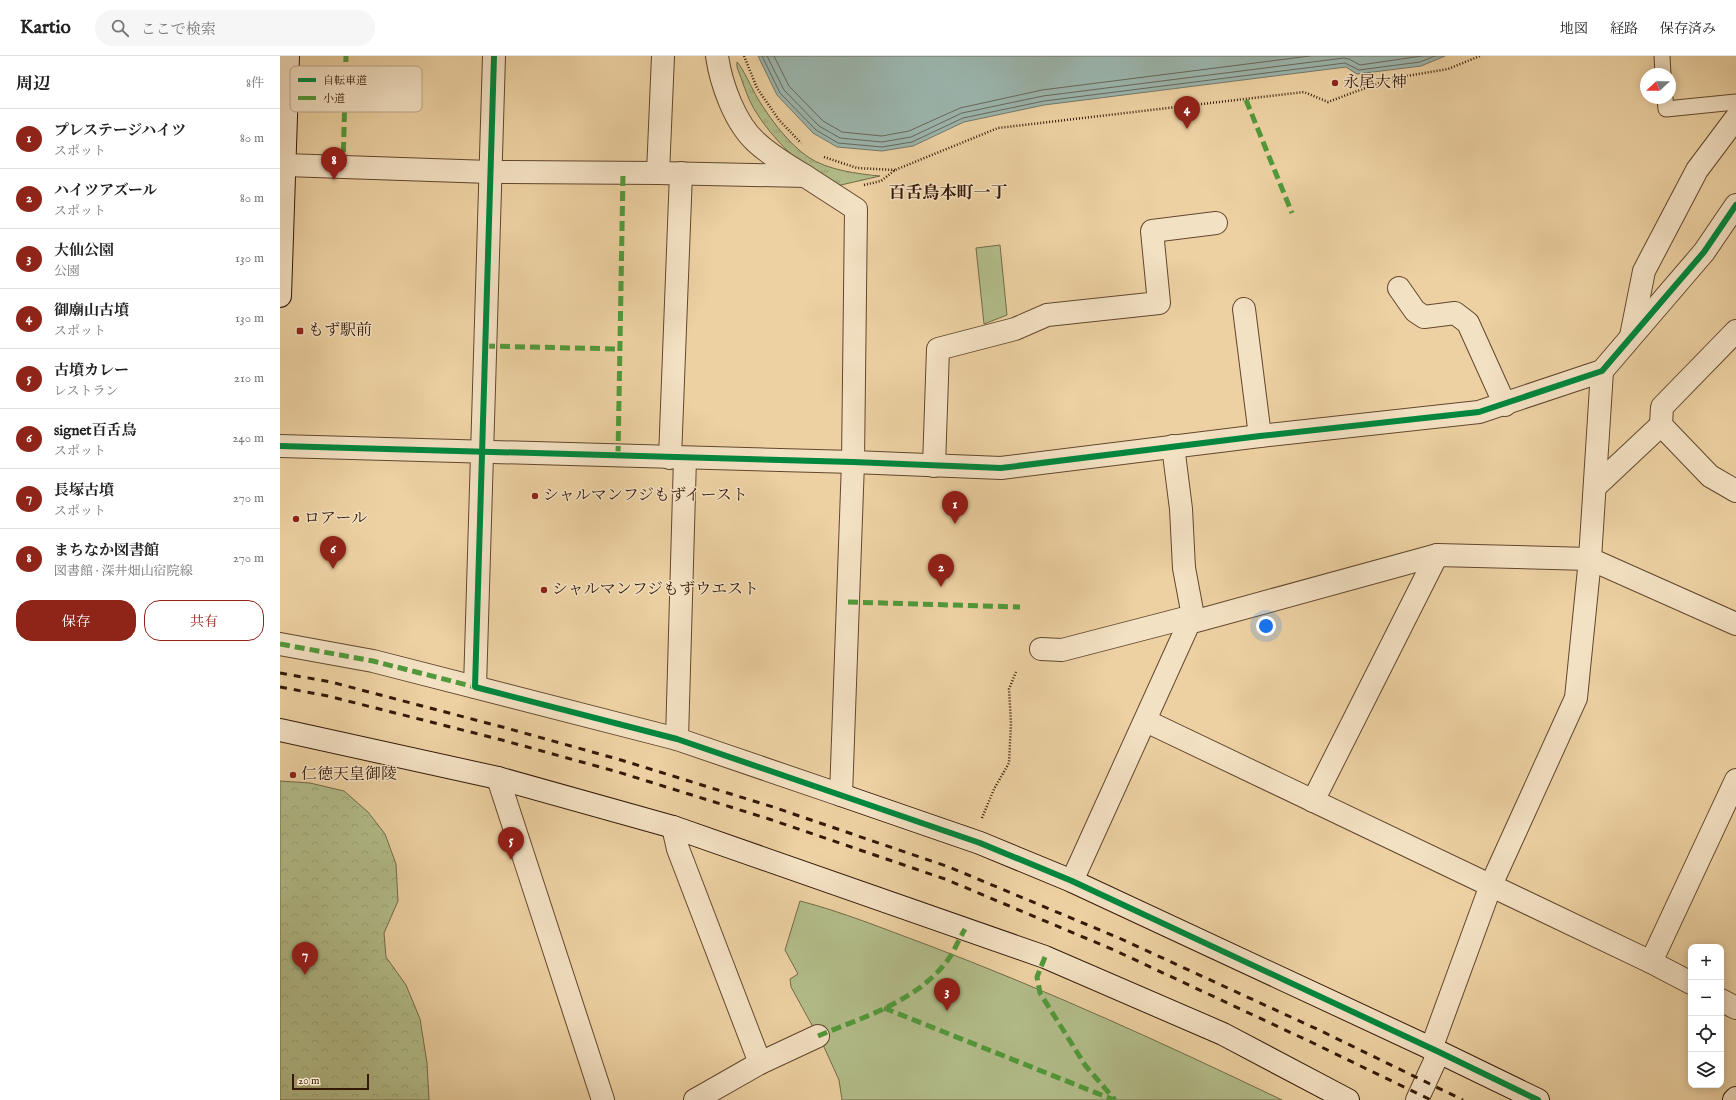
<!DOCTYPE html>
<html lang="ja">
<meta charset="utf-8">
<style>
body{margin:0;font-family:"IM FELL English","Noto Serif JP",serif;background:#f6f6f6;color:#222}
.controls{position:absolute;right:12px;bottom:12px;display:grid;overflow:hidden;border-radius:8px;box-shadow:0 2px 10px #0003}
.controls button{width:36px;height:36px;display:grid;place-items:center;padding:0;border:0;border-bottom:1px solid #e0e0e0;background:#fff;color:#222;font:20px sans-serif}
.compass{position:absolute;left:1360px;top:12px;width:36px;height:36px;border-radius:50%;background:#fff;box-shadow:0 2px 10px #0003;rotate:248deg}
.scale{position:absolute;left:12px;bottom:10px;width:77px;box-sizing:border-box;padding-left:4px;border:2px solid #341908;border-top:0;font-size:11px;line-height:14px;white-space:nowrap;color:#341908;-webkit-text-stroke:3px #f3e1c3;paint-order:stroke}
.you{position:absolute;left:986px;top:570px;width:14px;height:14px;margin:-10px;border:3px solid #fff;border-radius:50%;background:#1a73e8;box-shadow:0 0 0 6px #1a73e833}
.badge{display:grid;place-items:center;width:26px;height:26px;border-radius:50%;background:#8f2418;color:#fff;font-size:13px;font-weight:700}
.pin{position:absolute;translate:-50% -33px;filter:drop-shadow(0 1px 2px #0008)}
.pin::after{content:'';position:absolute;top:21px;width:14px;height:12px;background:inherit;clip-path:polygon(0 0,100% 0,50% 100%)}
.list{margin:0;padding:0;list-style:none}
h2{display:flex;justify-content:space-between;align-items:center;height:52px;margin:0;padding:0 16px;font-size:17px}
h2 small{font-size:13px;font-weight:400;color:#767676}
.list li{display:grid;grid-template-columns:26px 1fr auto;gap:12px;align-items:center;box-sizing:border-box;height:60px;padding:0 16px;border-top:1px solid #e0e0e0}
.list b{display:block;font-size:15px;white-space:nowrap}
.list p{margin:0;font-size:13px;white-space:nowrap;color:#767676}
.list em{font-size:13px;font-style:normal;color:#767676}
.actions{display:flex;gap:8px;padding:12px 16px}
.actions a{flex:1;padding:9px 0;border:1px solid #8f2418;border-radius:16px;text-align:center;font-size:14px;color:#8f2418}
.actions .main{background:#8f2418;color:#fff}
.icon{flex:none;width:22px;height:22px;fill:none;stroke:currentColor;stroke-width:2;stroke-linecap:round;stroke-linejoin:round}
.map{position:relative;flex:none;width:1456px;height:1044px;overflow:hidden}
header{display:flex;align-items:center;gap:24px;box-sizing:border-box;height:56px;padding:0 20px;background:#fff;border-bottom:1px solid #e0e0e0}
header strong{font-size:19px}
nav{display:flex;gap:22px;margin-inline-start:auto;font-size:14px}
.search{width:280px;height:36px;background:#f6f6f6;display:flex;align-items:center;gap:10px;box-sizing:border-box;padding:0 14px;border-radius:22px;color:#767676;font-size:15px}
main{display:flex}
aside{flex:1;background:#fff}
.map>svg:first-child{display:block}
.grass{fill:url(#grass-tufts);stroke:#736b49}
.forest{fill:url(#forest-crowns);stroke:#736b49}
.park{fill:#b2bd8a;stroke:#736b49}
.water{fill:#9bb5ad;stroke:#72776b}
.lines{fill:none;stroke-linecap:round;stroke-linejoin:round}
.shore{stroke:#68675a;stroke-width:1}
.lane-casing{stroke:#62472e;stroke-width:17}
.street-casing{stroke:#62472e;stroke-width:24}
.secondary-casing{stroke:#341908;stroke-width:24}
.path{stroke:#341908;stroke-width:2.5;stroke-dasharray:1 2;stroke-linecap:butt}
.lane{stroke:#f3e1c3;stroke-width:15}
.street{stroke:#f3e1c3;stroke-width:22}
.secondary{stroke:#f3e1c3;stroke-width:22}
.rail{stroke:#341908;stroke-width:3;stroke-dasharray:7 7;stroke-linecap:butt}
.quiet{stroke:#51993a;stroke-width:5;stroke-dasharray:10 5;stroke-linecap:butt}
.cycleway-casing{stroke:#f3e1c3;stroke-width:8}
.cycleway{stroke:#00873e;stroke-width:6}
.poi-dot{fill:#8f2418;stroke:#f3e1c3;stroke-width:1.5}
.labels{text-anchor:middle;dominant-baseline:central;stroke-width:3;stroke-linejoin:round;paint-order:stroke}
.poi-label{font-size:16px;fill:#341908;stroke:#f3e1c3;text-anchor:start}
.neighbourhood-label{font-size:17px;font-weight:bold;fill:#341908;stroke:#f3e1c3}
.key{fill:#f3e1c3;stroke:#baa58b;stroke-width:1}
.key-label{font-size:11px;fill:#341908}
</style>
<header>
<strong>Kartio</strong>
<div class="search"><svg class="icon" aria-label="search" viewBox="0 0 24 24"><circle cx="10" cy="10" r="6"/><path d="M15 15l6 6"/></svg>ここで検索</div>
<nav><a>地図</a><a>経路</a><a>保存済み</a></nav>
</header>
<main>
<aside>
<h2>周辺<small>8件</small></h2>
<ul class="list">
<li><span class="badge">1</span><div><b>プレステージハイツ</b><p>スポット</p></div><em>80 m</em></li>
<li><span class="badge">2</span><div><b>ハイツアズール</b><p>スポット</p></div><em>80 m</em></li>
<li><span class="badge">3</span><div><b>大仙公園</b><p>公園</p></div><em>130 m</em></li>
<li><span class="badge">4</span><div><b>御廟山古墳</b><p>スポット</p></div><em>130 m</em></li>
<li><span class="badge">5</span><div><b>古墳カレー</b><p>レストラン</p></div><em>210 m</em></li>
<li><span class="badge">6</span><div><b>signet百舌鳥</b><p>スポット</p></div><em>240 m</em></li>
<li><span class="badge">7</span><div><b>長塚古墳</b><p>スポット</p></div><em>270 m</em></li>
<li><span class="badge">8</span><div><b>まちなか図書館</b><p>図書館 · 深井畑山宿院線</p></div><em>270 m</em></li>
</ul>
<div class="actions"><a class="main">保存</a><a>共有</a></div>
</aside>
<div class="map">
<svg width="1456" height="1044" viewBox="0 0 1456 1044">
<defs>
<pattern id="grass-tufts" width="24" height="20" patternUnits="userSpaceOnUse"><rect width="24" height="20" fill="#b2bd8a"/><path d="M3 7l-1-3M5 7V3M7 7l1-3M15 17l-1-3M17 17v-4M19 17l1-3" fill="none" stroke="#9aa276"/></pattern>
<pattern id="forest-crowns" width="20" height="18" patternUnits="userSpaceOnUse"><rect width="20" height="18" fill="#b2bd8a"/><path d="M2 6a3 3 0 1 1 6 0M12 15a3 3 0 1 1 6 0" fill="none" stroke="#9aa276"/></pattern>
</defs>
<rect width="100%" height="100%" fill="#edd1a2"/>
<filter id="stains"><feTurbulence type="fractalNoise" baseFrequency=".005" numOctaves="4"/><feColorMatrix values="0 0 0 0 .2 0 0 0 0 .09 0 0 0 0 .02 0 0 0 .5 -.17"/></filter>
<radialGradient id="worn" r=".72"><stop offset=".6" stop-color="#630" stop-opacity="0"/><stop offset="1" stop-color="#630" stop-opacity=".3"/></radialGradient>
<path class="grass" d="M457,6C463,12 472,33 478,43C491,64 508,87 528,101C547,114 578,118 600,120L552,131C522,110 494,86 474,53C467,41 462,24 457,11Z"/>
<polygon class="forest" points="0,725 30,727 64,735 88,756 105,778 116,808 118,845 104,877 106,901 126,929 140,963 147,1007 149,1044 0,1044"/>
<g class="park">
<polygon points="720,189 727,259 704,268 696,192"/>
<path d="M520,845C563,856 604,873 645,888C767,934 885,988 1002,1044H562L559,1024L544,991L511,931L510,923L518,918L505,894Z"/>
</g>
<polygon class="water" points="478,0 1165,0 1141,10 1077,18 1066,11 764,49 684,66 633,90 602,95 557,91 533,77 497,39"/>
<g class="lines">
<g class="shore">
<polyline points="482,0 500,37 536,74 558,87 602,91 632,86 683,62 764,45 1065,7 1079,14 1140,6 1155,0"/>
<polyline points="487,0 504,34 539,70 560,82 602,86 631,81 682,57 763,40 1064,2 1069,3 1080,9 1142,0"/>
<polyline points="494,0 509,30 543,65 562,76 602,80 629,75 680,52 762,34 1030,0"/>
</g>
<defs>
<g id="lane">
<polyline points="1382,0 1383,18"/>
<polyline points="1385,42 1386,53 1456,46"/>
</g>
<g id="street">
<path d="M437,0C441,28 455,67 476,86C490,99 508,110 525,120"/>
<polyline points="0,102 5,109 210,116 378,117 525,120 576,153 573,406 561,739 397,683 93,605 0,588"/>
<polyline points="378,117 383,0"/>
<polyline points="1119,232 1135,255 1144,261 1175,257 1188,267 1225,349"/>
<polyline points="964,253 980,380"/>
<polyline points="1351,280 1364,215 1417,114 1456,62"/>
<polyline points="1381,369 1382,351 1456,275"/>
<polyline points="0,390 573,406 721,412 980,380 1199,356 1322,315 1424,196 1456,149"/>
<polyline points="893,390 901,453 904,512 913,560 909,567"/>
<polyline points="390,402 401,117"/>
<polyline points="654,410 658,293 735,273 767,259 879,247 872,175 936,167"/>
<polyline points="1315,431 1381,369 1430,420 1456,435"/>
<polyline points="761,593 782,594 913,560"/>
<polyline points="195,631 214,0"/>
<polyline points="866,665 1371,906 1411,927"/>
<polyline points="397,683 405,402"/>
<polyline points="218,722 323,1044"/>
<polyline points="1033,745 1157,499"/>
<polyline points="393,771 398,793 480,1007"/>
<polyline points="792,825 909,567 1157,499 1310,503 1456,568"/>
<polyline points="1371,906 1456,724"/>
<polyline points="1441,944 1456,952"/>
<polyline points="1151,993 1211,829 1296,642 1310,503 1322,315"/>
<polyline points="415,1044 480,1007 538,980"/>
<polyline points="1137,1044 1159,996"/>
</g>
<g id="secondary">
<polyline points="0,240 8,0"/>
<polyline points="0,674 218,722 393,771 765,901 943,978 1068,1044"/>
<polyline points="561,739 700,787 792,825 1159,996 1258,1044"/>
<polyline points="1454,1044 1456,1042"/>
</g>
</defs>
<use href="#lane" class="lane-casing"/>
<use href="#street" class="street-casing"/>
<use href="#secondary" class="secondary-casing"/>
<g class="path">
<polyline points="464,0 477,32 499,64 521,87"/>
<polyline points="544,101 577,112 615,114"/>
<polyline points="584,129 601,125 615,114 718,72 1024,36 1048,46 1109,23 1168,13 1200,0"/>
<polyline points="702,762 714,733 729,707 731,667 729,633 736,616"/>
</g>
<use href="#lane" class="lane"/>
<use href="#street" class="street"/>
<use href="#secondary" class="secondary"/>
<g class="rail">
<polyline points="0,617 51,626 226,672 341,704 493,751 669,811 839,882 1039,974 1183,1044"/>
<polyline points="0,631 48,640 222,684 338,716 489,763 665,823 834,894 1033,987 1151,1044"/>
</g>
<g class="quiet">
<polyline points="66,17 123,19"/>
<polyline points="966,44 1012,157"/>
<polyline points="63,111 66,0"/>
<polyline points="205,290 340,293"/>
<polyline points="338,400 343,117"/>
<polyline points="568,546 740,551"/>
<polyline points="0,588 93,605 195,631"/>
<polyline points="765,901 757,921 760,937 805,1009 835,1044"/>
<polyline points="604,952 834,1044"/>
<path d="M538,980C583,961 636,946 667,905C674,896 679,883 685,873"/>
</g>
<defs>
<g id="cycleway">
<polyline points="214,0 195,631 397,683 700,787 792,825 1159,996 1258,1044"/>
<polyline points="0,390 573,406 721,412 980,380 1199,356 1322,315 1424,196 1456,149"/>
</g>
</defs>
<use href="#cycleway" class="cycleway-casing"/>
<use href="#cycleway" class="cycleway"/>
</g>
<g class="poi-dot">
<circle cx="1055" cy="27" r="4"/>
<rect x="16" y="271" width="8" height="8" rx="2"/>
<circle cx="255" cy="440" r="4"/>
<circle cx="16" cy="463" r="4"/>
<circle cx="264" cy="534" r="4"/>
<circle cx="13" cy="719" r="4"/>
</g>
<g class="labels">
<g class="poi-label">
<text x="1063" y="27">永尾大神</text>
<text x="28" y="275">もず駅前</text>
<text x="263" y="440">シャルマンフジもずイースト</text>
<text x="24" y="463">ロアール</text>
<text x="272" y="534">シャルマンフジもずウエスト</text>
<text x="21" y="719">仁徳天皇御陵</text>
</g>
<g class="neighbourhood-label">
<text x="668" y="137">百舌鳥本町一丁</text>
</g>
</g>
<rect x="10" y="10" width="132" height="46" rx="6" class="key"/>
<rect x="18" y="22" width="18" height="4" fill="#00873e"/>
<rect x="18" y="40" width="18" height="4" fill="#51993a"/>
<g class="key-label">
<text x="43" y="28">自転車道</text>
<text x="43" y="46">小道</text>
</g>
<rect width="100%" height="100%" filter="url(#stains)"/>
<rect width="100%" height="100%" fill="url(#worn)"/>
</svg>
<div class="controls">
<button>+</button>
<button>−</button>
<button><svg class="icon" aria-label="locate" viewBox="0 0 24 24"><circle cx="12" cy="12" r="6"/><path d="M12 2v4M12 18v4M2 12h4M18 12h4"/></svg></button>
<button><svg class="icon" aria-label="layers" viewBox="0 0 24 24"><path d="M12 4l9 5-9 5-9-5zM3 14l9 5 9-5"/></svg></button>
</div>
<svg class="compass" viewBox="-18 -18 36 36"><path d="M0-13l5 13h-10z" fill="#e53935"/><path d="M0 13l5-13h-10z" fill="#767676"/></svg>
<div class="scale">20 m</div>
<div class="you"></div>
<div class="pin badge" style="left:675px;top:468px">1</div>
<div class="pin badge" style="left:661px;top:531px">2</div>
<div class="pin badge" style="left:667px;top:955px">3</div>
<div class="pin badge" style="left:907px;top:73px">4</div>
<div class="pin badge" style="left:231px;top:804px">5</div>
<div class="pin badge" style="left:53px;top:513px">6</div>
<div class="pin badge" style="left:25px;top:919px">7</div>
<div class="pin badge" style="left:54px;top:124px">8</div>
</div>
</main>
